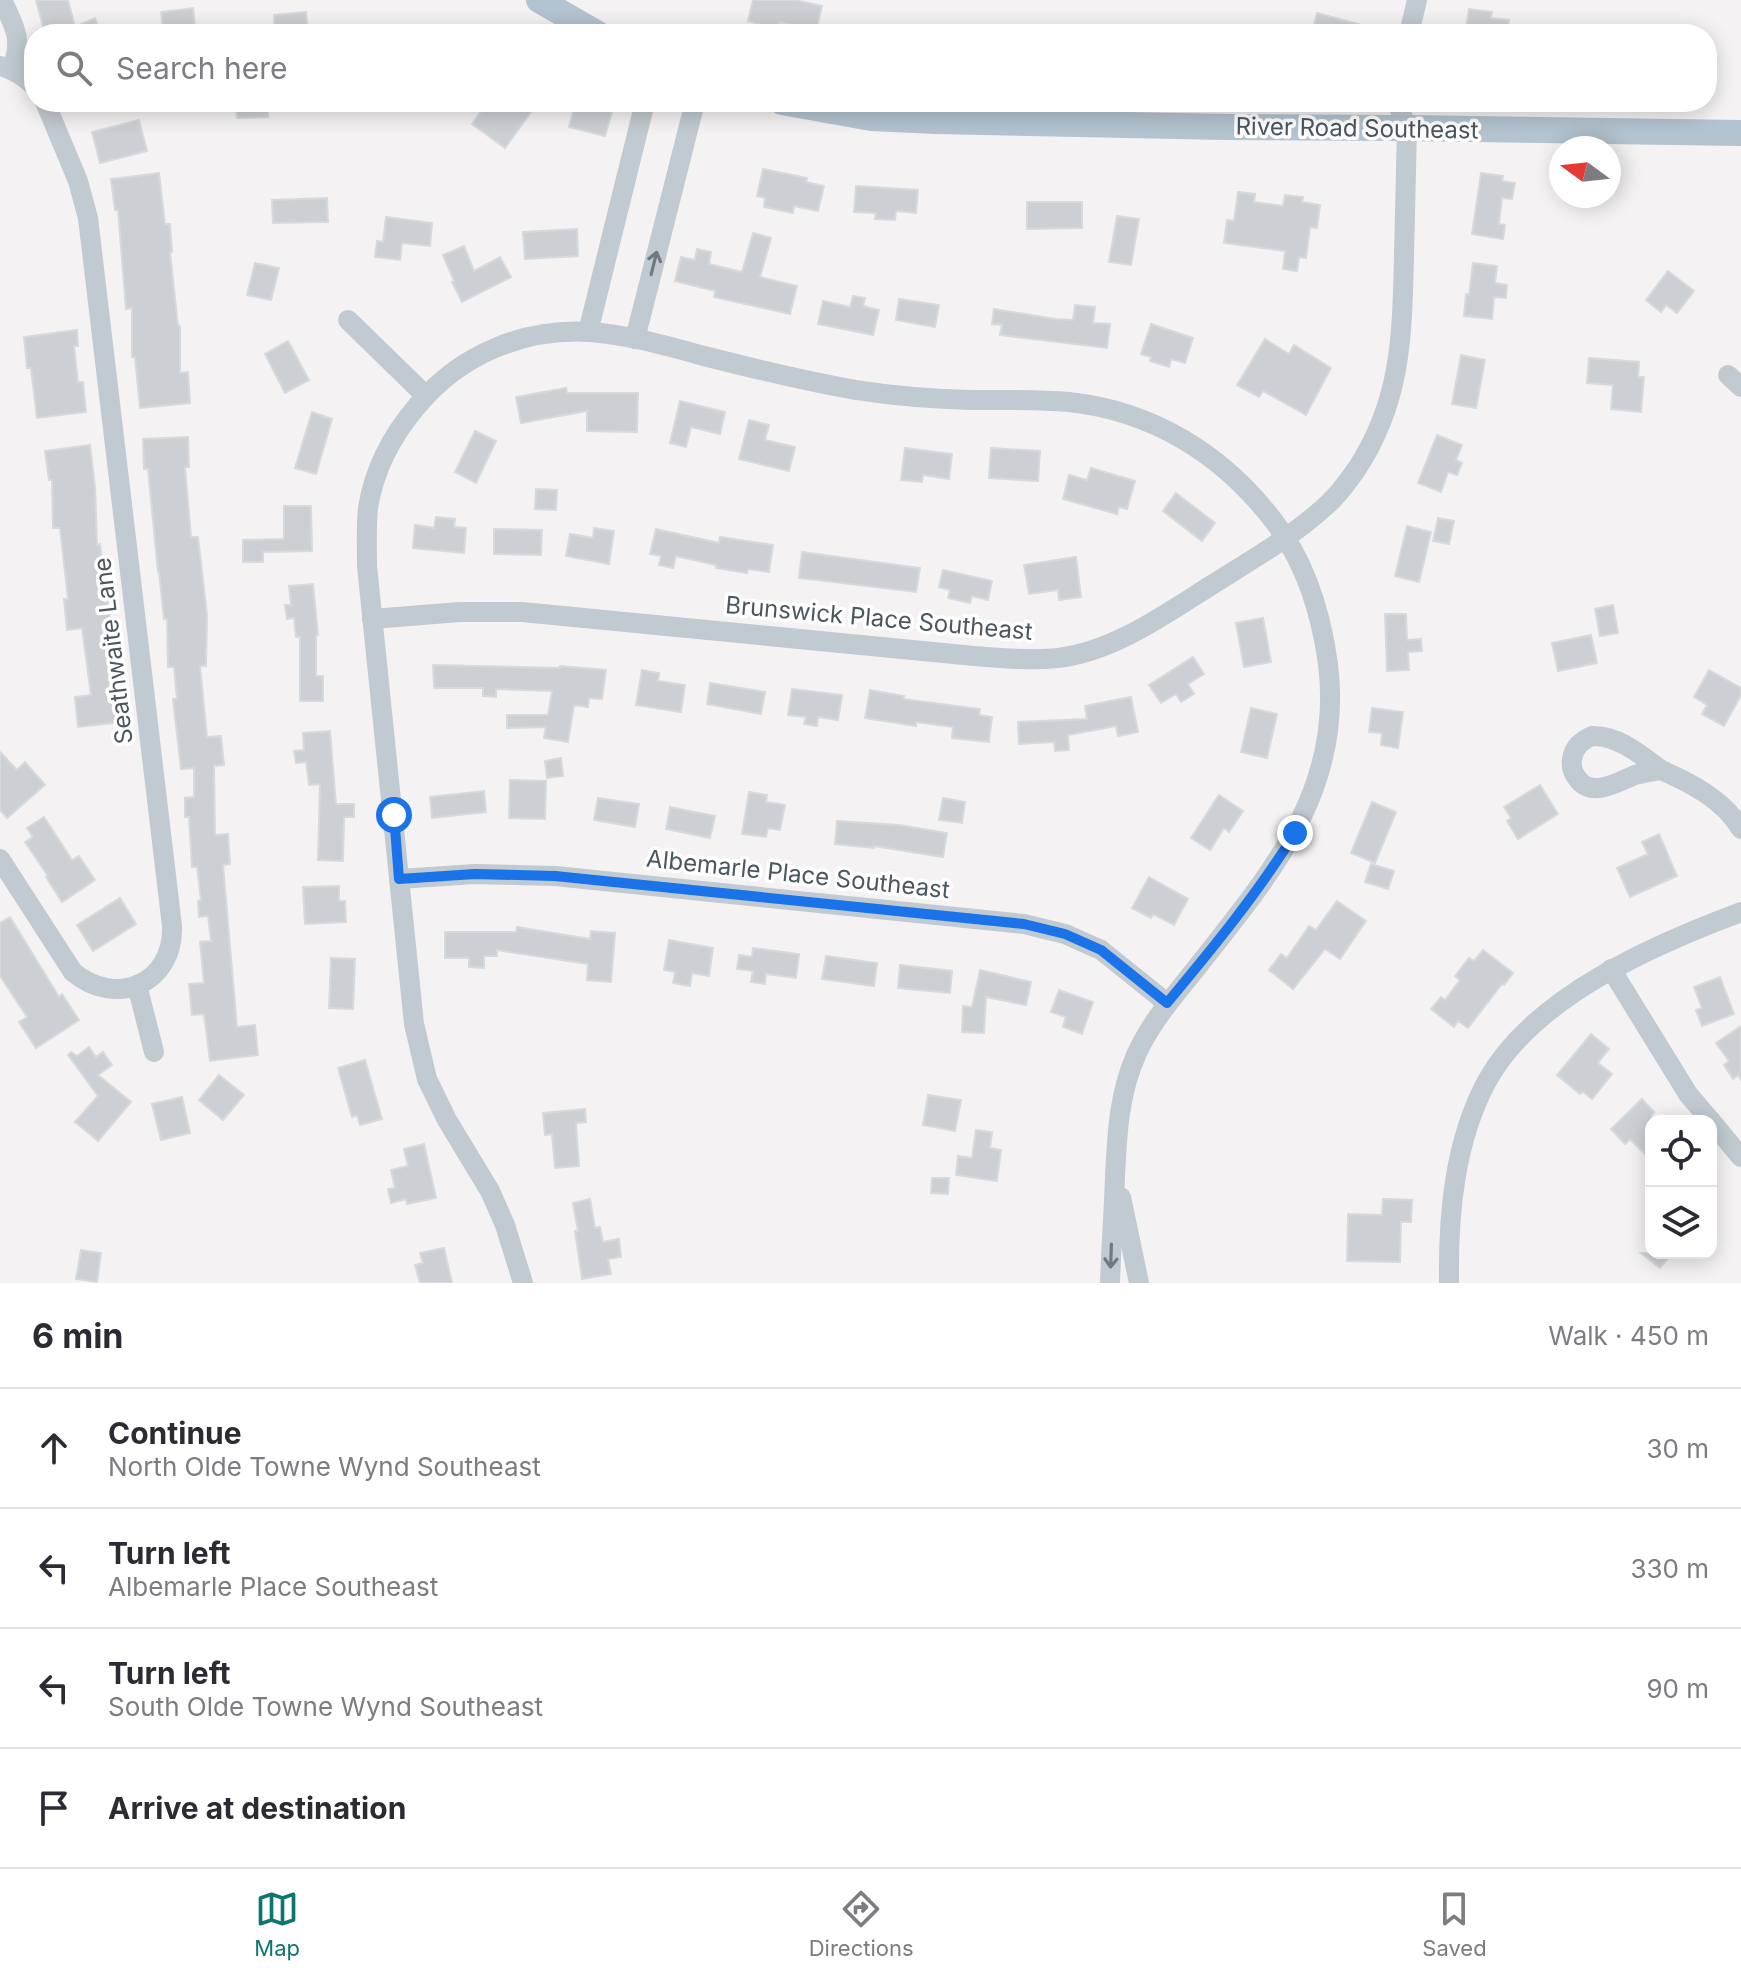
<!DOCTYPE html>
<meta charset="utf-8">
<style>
body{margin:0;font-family:Inter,sans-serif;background:#f2f2f3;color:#2b2b33}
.controls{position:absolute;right:24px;bottom:24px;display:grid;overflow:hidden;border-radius:16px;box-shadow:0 4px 20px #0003}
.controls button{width:72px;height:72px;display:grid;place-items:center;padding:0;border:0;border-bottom:2px solid #e1e1e2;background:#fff;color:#2b2b33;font:40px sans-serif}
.compass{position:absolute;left:1549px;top:136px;width:72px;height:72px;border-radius:50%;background:#fff;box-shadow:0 4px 20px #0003;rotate:285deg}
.stop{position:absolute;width:24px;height:24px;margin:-18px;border:6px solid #1a73e8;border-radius:50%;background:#fff}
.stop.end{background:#1a73e8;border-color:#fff;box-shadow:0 2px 8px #0008}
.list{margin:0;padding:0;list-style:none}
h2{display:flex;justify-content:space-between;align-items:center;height:104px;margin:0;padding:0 32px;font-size:34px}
h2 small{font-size:26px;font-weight:400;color:#7c7c81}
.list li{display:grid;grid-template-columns:52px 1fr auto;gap:24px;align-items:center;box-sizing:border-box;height:120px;padding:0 32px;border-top:2px solid #e1e1e2}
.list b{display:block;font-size:30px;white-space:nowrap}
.list p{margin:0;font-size:26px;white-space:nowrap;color:#7c7c81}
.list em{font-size:26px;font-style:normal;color:#7c7c81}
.icon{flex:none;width:44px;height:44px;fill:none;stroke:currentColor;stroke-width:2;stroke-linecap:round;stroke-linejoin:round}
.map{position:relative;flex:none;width:1741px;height:1283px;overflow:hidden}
.search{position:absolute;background:#fff;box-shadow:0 4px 20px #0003;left:24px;right:24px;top:24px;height:88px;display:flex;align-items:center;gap:20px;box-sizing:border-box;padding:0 28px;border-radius:32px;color:#7c7c81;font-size:30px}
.sheet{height:584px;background:#fff}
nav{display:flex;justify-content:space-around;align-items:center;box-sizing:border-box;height:112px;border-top:2px solid #e1e1e2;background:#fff;font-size:22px;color:#7c7c81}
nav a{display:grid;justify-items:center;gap:4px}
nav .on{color:#0f766e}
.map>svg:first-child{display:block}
.building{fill:#ccd0d4;stroke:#d7d9dd;stroke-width:2}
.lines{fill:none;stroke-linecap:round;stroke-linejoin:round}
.minor{stroke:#c1cad0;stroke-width:20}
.major{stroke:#b3c3cf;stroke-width:26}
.oneway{stroke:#6e7a81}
.route{stroke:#1a73e8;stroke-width:10}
.labels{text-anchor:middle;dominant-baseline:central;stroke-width:7;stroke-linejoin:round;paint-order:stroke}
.street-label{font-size:24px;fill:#4a575f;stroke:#fff}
</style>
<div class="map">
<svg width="1741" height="1283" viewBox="0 0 1741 1283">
<rect width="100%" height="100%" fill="#f4f2f3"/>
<g class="building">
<polygon points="36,0 68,0 75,27 95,18 101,34 45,34"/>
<polygon points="753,0 796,0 822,6 816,31 780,22 778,29 748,21"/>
<polygon points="193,8 196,34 164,34 161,12"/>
<polygon points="1469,9 1492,12 1491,18 1509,20 1507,34 1465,34"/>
<polygon points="306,12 308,34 275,34 274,15"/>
<polygon points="1317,13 1380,30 1380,34 1312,34"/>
<polygon points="236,102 268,102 268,117 237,118"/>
<polygon points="488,102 517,102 531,112 505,148 472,124"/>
<polygon points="576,102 612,112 605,136 569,127"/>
<polygon points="139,120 147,151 100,163 92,132"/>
<polygon points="763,169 807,178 806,182 824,186 818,211 794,206 793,213 764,207 765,198 757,196"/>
<polygon points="159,173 165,224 170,224 172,252 170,252 178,326 180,326 180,373 188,372 190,403 140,408 135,357 132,357 132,308 126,309 118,210 115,210 111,179"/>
<polygon points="1481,173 1503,176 1502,181 1515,183 1512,199 1502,198 1499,224 1505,225 1503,239 1472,234"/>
<polygon points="856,186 918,190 916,213 896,211 895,220 875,219 876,213 854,212"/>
<polygon points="1238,192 1255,194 1254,202 1283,206 1285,195 1303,197 1302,202 1320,205 1317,228 1310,227 1306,258 1299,257 1297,271 1283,269 1285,251 1224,243 1227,220 1234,221"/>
<polygon points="327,198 328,222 273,223 272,200"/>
<polygon points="1027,202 1082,202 1082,228 1027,229"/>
<polygon points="1117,216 1139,219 1131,265 1109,262"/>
<polygon points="386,217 432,223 430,246 402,243 400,260 375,257 377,241 383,242"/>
<polygon points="577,229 578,256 525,259 523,232"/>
<polygon points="753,233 771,238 760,277 797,286 790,314 714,297 715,291 675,281 681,257 695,260 697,249 711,252 709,264 742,272"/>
<polygon points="464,246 474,271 500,257 511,277 462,302 452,282 454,281 443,255"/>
<polygon points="255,263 279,268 271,300 247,295"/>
<polygon points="1473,263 1497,266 1495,283 1507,285 1506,298 1494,297 1492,319 1464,316 1466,294 1469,295"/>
<polygon points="1668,271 1694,291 1677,313 1666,305 1661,312 1646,300"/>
<polygon points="853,296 865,298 863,306 879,310 873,335 818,324 823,301 850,307"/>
<polygon points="899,299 939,305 935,327 896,320"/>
<polygon points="1075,305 1095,307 1093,323 1110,324 1107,348 1000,335 1002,325 992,324 994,309 1055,319 1073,320"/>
<polygon points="1151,324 1193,338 1185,363 1171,359 1169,367 1150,361 1151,357 1141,354"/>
<polygon points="77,330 78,346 74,346 78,382 83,382 86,412 37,418 31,368 27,368 24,337"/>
<polygon points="1265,339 1289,354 1294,345 1331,368 1306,415 1263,391 1259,397 1237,385"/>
<polygon points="288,341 309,380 285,393 265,354"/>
<polygon points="1461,355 1485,360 1476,408 1452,404"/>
<polygon points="1589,358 1639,362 1638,377 1644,377 1641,412 1611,409 1613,385 1587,383"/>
<polygon points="566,388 567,393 638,393 637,432 587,431 587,411 521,423 516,397"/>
<polygon points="680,401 725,412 720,434 691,427 686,447 670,443"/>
<polygon points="312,412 332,419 316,474 295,468"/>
<polygon points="749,420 769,425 765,440 795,447 789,471 739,459"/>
<polygon points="475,431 496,441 476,483 455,472"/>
<polygon points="1437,435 1462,445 1456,460 1462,463 1457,475 1448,472 1441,492 1418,483"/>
<polygon points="188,437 189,467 185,467 191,537 198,537 207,615 206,666 200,666 207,737 221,736 224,765 214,766 215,835 228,834 230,864 223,865 237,1027 255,1025 258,1055 210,1061 204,1014 192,1015 189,984 204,983 200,942 211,941 208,916 199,917 198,901 201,900 197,867 192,867 189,817 185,817 185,798 194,797 194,768 181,769 173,699 177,699 174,667 168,667 167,619 164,619 159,572 158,572 148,469 144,469 143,439"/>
<polygon points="90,445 95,487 97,545 100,544 111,625 102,626 106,651 115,650 122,722 78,727 75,697 91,695 82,628 67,630 64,599 68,599 60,528 53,528 52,480 49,480 45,451"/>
<polygon points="905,448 952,454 949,479 923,475 922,482 901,480"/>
<polygon points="991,448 1040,451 1038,481 989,478"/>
<polygon points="1091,468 1135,481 1127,509 1119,507 1117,514 1063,499 1069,475 1087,480"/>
<polygon points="536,489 557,490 556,510 535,509"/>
<polygon points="1176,493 1215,523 1202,541 1163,511"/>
<polygon points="284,506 311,506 312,551 263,552 263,562 243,562 243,540 284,539"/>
<polygon points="436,517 455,519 454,527 466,528 464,553 413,548 415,525 434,528"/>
<polygon points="1438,518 1454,521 1449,544 1433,541"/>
<polygon points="1407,526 1431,532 1419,582 1395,576"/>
<polygon points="594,528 614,531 609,564 566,556 570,534 593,538"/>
<polygon points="494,529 542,530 541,555 494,554"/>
<polygon points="656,529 719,543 720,537 773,545 769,572 748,569 747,573 716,568 716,565 676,556 673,568 659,565 661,556 650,554"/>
<polygon points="802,552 920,568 916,592 799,578"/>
<polygon points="1076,557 1081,597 1059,600 1058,590 1029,594 1024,565"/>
<polygon points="943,570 992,581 988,600 972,596 970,603 948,598 950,590 939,587"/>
<polygon points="313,584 318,635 316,635 316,676 323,676 323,701 300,701 300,637 296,637 294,618 287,619 285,605 291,605 289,586"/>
<polygon points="1613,605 1618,633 1600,636 1595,609"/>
<polygon points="1385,614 1406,614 1407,640 1421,639 1422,651 1408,652 1409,670 1387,671"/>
<polygon points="1263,618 1271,662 1244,667 1236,623"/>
<polygon points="1591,635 1597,663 1558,671 1552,643"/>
<polygon points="1193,657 1204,674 1188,684 1194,694 1181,702 1176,694 1161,703 1149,685"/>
<polygon points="433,665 560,668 560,666 606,670 602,699 589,698 588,707 574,705 568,742 544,738 546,727 507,728 507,715 548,715 552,691 496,689 496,697 483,696 483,688 434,688"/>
<polygon points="642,670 659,673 658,681 685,685 681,712 636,705"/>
<polygon points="1709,670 1741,688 1741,695 1724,726 1702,714 1707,705 1694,697"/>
<polygon points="710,683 765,692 761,714 707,704"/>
<polygon points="792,689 842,695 838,720 818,717 817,726 804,724 806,717 788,715"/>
<polygon points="870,690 904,696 903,699 980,709 979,715 992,717 989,742 952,738 953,727 916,722 916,726 865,718"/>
<polygon points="1131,697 1138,732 1118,736 1116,726 1068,735 1069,750 1055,751 1054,742 1019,744 1018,722 1087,719 1085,706"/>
<polygon points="1251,708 1277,714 1267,758 1241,752"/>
<polygon points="1372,708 1403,712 1398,748 1381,745 1382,733 1369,732"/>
<polygon points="330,731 336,804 354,804 354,817 344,817 343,861 318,860 320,784 309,785 306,762 296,763 294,751 304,750 303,733"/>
<polygon points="0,752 17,770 25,762 45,785 7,818 0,810"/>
<polygon points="561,758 563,776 547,778 545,761"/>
<polygon points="510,780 546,781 545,819 509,818"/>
<polygon points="1540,785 1558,814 1518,839 1507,821 1511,818 1504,807"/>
<polygon points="484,791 486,812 432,818 430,797"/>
<polygon points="749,792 767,795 766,802 785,805 780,830 768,828 766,837 742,834"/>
<polygon points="1219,795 1243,811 1229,832 1224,828 1210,850 1191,838"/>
<polygon points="598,798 639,804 635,827 594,820"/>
<polygon points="943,798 965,802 962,823 939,820"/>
<polygon points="1372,802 1396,812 1375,863 1351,853"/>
<polygon points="670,807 715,816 710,838 666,829"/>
<polygon points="44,817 72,860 79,856 95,880 62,902 46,877 48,876 25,842 33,837 27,828"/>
<polygon points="837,821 899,825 947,833 943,857 874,846 874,848 835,844"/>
<polygon points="1659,834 1677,876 1630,897 1617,868 1648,854 1642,842"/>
<polygon points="1371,864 1394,871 1388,889 1365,882"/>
<polygon points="1149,877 1188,899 1174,925 1153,914 1151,918 1132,908"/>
<polygon points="339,886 339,901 345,901 346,922 305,924 303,887"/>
<polygon points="120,898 136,924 93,951 77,925"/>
<polygon points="1337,901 1366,921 1340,959 1325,949 1293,989 1269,970 1281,954 1287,958 1309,926 1316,930"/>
<polygon points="10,917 59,997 62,994 79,1020 36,1048 19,1022 27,1017 0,976 0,923"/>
<polygon points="517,927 590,939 591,931 615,933 611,982 587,980 588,964 497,950 497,956 484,956 484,968 469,967 469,958 445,958 445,932 516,932"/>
<polygon points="669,940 713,948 709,976 692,973 690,986 673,983 675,972 664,970"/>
<polygon points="753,948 799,954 796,978 766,974 765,984 751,982 753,971 737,969 739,955 752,957"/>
<polygon points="1483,950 1513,973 1504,985 1502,984 1468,1028 1458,1021 1454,1027 1431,1009 1441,997 1445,1000 1460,980 1455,976 1469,958 1474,961"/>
<polygon points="826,956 877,963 874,986 822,979"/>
<polygon points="331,958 355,959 353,1009 329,1008"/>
<polygon points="900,965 952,971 950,993 898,988"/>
<polygon points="980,970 1031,982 1026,1005 986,997 984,1033 962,1032 963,1006 972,1007"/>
<polygon points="1720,977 1734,1014 1702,1026 1696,1010 1702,1008 1694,987"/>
<polygon points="1059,990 1093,1002 1082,1034 1063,1027 1066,1017 1051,1012"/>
<polygon points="1741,1026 1741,1080 1738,1075 1733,1079 1724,1065 1729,1061 1716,1043"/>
<polygon points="1591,1034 1609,1049 1598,1063 1612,1074 1592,1099 1583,1092 1580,1094 1557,1075"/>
<polygon points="89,1047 96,1057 103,1052 112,1065 98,1075 131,1102 98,1141 75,1122 98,1096 68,1055 71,1052 77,1056"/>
<polygon points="365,1060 382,1119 360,1125 357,1115 352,1117 338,1068"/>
<polygon points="219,1075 244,1095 223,1120 199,1100"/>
<polygon points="928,1095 961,1100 955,1131 923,1125"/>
<polygon points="182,1097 190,1133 161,1140 152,1104"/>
<polygon points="1642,1099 1654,1112 1651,1116 1651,1160 1630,1139 1625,1144 1611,1129"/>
<polygon points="585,1109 586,1122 576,1123 579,1166 555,1168 552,1134 545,1135 543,1113"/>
<polygon points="976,1130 992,1132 990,1148 1001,1150 997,1181 956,1175 958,1156 972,1158"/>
<polygon points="424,1144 436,1198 407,1204 406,1199 391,1203 388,1189 395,1188 391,1170 408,1166 404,1149"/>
<polygon points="932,1178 949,1178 948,1194 931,1193"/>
<polygon points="590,1199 595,1228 600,1227 603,1242 619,1239 621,1257 608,1259 611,1274 582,1279 575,1231 578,1231 573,1203"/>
<polygon points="1383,1199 1412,1200 1411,1222 1401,1222 1400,1262 1347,1261 1348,1214 1382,1215"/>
<polygon points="444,1248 452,1283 420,1283 415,1265 423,1263 420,1253"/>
<polygon points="81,1250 101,1253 97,1282 76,1279"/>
<polygon points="1641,1253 1672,1253 1660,1268"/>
</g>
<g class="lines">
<g class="minor">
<path d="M2,0C15,28 23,38 12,69"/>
<polyline points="1409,34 1417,0"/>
<path d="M1,66C14,70 24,76 34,86"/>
<polyline points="348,320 426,396"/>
<polyline points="588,332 645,102"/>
<polyline points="635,339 695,102"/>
<polyline points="1728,375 1741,387"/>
<path d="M372,619L460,612H522L974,656C1001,658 1031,661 1058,658C1114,651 1164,615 1210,586C1251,560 1294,536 1329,503C1340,493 1348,481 1356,470C1402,401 1402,335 1404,255C1405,213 1406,170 1407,128L1397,102"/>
<path d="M1592,736C1618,735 1641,755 1661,770C1652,771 1644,773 1635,775C1618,782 1591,799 1577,778C1573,773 1571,766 1572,759C1574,747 1581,741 1592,736Z"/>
<path d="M1661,770C1691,783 1724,800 1741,829"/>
<path d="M0,859L73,972C116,1008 174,984 172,926L88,218L78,181L45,102"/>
<polyline points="399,879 475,874 555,876 1024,924 1065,934 1101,950 1167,1003"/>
<polyline points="1611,969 1688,1094 1711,1121"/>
<polyline points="137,985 154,1052"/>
<polyline points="1711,1121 1741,1157"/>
<polyline points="1121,1197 1139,1283"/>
<path d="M523,1283L505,1225L490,1191L447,1120L427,1079L414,1024L367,566C367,547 366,527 368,508C374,470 393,434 418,405C461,354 524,328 590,332C629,335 667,346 704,356C755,369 805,381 856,390C894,396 933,399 972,400C1005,400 1037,399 1069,402C1153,411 1222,454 1273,520C1305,561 1321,612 1328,664C1344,790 1271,873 1198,966C1176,994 1152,1020 1137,1053C1119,1092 1117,1134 1115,1176C1114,1212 1111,1247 1110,1283"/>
<path d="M1449,1283C1448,1216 1454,1142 1487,1081C1533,997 1655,944 1741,912"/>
</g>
<g class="major">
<polyline points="539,0 598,34"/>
<polyline points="782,102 871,118 936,121 1227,127 1407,128 1741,133"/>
</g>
</g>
<defs><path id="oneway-shaft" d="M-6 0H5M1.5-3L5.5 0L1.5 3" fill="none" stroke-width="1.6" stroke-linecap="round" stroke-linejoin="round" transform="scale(2)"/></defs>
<g class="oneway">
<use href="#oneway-shaft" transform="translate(654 263) rotate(-76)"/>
<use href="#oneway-shaft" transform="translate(1111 1256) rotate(92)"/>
</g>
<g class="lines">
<path class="route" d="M394,815L399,879L475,874L555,876L1024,924L1065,934L1101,950L1167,1003C1212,949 1258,893 1295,833"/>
</g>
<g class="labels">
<g class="street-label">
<text transform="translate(1357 128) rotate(1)">River Road Southeast</text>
<text transform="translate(879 618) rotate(5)">Brunswick Place Southeast</text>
<text transform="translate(113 651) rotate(-97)">Seathwaite Lane</text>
<text transform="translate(798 874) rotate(6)">Albemarle Place Southeast</text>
</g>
</g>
</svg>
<div class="controls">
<button><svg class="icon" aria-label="locate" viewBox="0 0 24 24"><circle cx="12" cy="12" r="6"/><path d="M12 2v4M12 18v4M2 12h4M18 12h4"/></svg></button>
<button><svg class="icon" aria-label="layers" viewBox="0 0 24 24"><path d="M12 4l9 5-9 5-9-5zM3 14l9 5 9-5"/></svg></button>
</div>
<svg class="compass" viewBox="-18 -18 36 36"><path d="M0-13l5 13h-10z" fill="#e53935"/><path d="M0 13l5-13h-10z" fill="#7c7c81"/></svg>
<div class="stop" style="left:394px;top:815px"></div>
<div class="stop end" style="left:1295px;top:833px"></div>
<div class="search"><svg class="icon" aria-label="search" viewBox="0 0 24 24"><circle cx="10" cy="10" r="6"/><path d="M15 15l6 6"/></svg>Search here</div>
</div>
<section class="sheet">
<h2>6 min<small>Walk · 450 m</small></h2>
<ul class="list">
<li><svg class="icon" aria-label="ahead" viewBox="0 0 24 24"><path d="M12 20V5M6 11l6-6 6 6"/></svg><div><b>Continue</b><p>North Olde Towne Wynd Southeast</p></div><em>30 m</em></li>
<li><svg class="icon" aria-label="left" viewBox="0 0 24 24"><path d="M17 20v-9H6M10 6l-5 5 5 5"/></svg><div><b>Turn left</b><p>Albemarle Place Southeast</p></div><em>330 m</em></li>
<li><svg class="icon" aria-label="left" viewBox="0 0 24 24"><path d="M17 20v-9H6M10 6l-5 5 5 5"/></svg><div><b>Turn left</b><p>South Olde Towne Wynd Southeast</p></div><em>90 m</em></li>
<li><svg class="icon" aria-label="arrive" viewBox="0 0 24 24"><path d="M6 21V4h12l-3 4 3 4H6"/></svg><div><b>Arrive at destination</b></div></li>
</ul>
</section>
<nav>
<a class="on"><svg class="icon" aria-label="map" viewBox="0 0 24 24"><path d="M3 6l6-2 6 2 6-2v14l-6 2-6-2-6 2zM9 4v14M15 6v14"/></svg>Map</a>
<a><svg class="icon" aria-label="directions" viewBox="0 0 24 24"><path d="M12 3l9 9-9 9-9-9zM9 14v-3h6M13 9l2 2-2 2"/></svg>Directions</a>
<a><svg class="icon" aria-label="saved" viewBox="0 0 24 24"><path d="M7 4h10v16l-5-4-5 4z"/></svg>Saved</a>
</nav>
